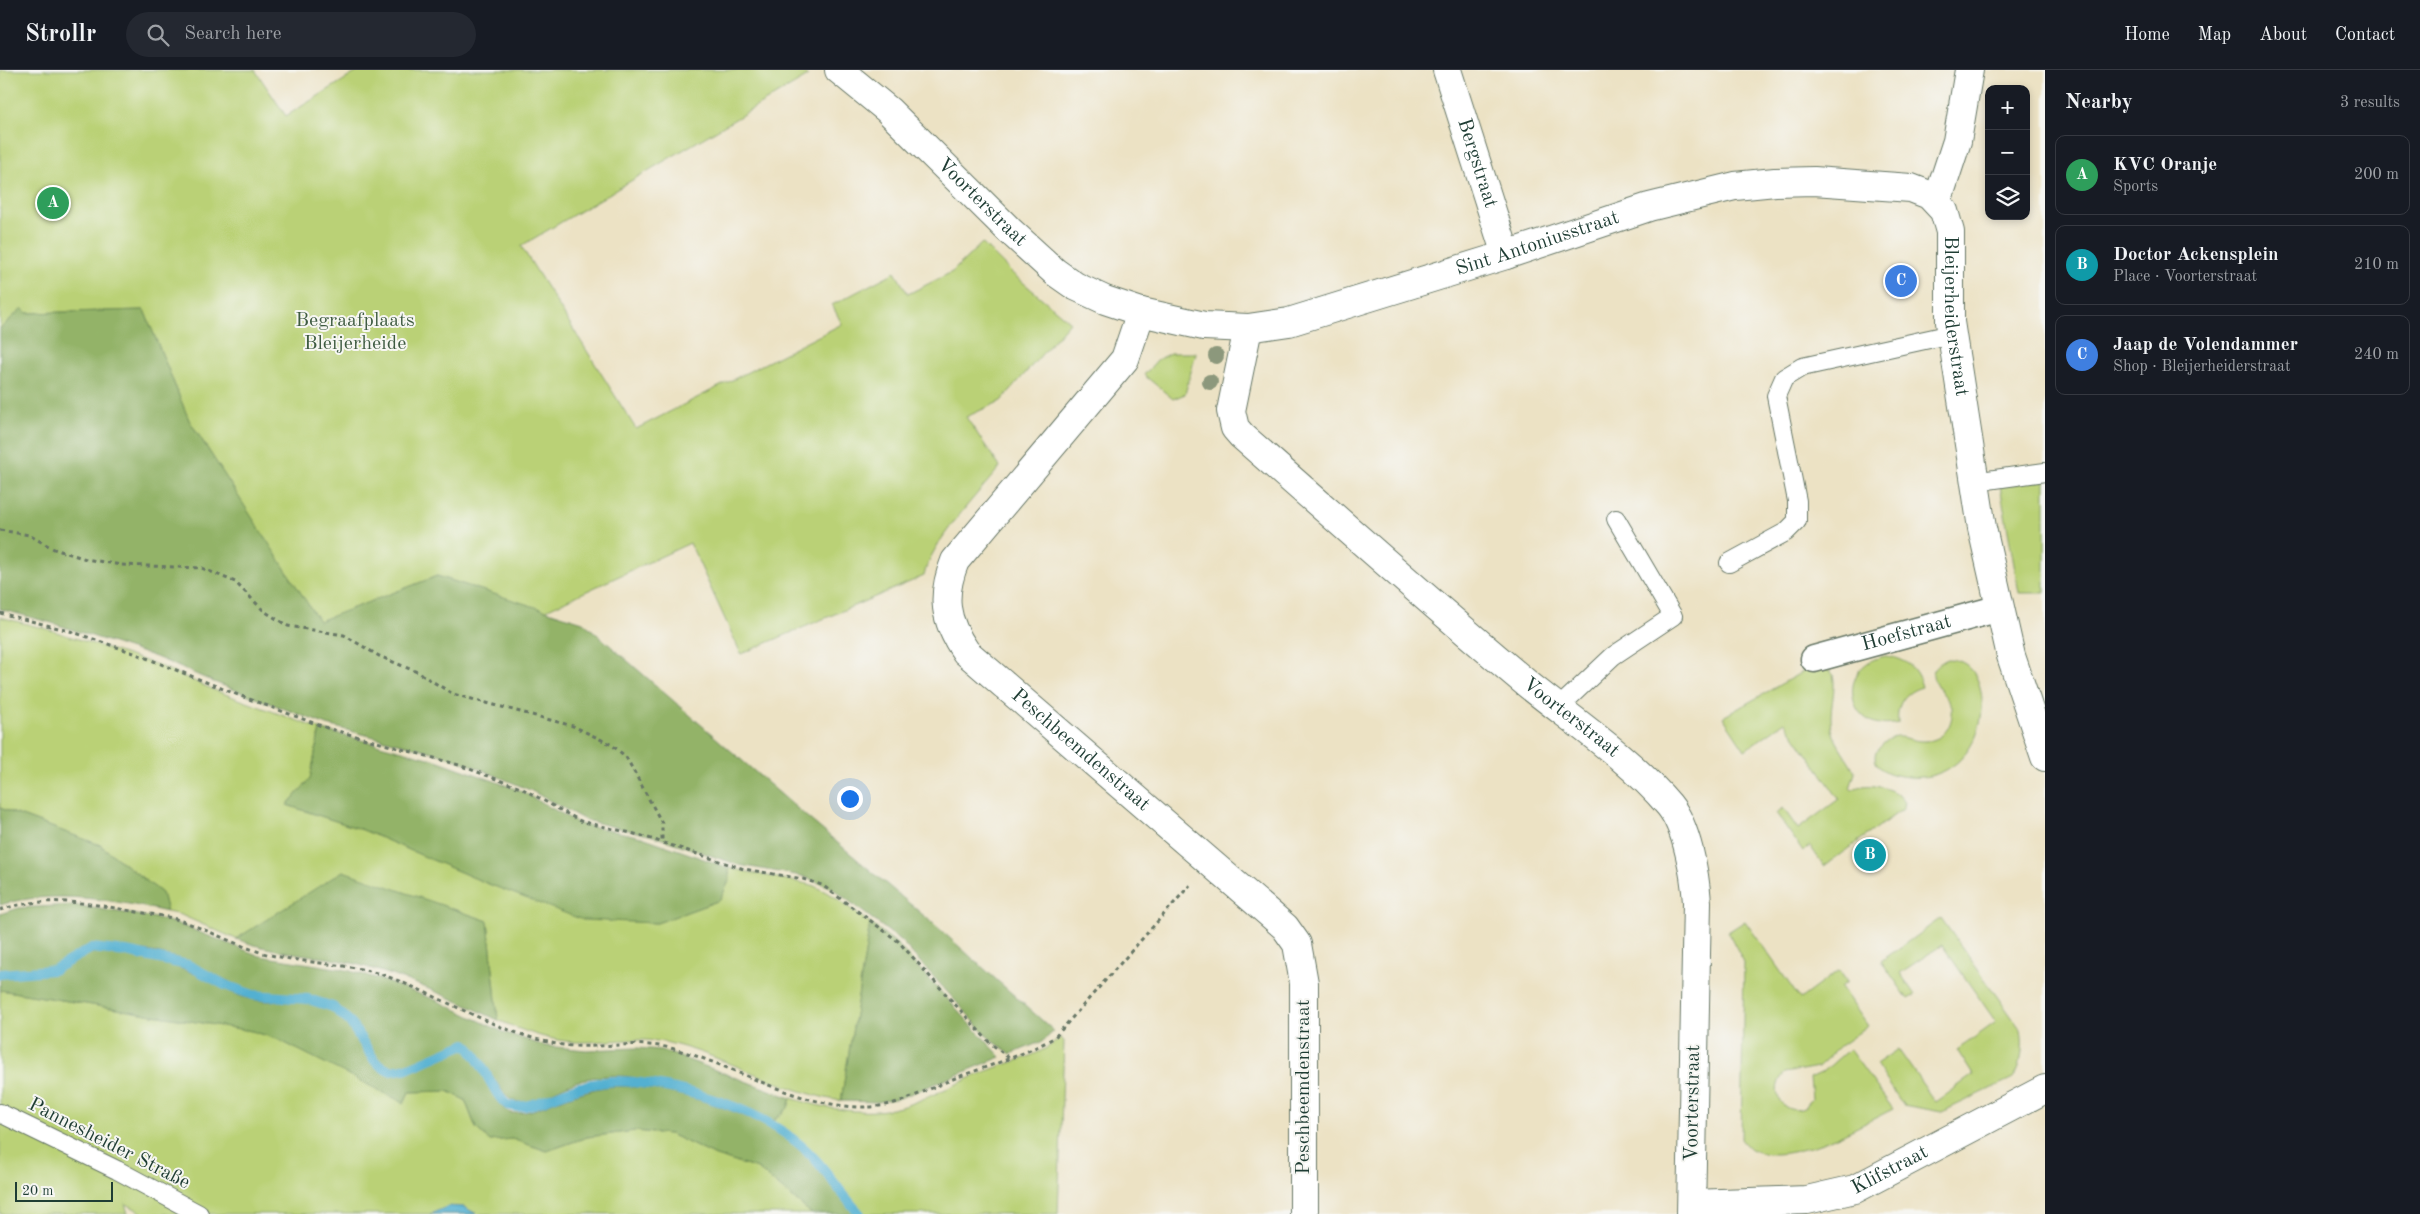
<!DOCTYPE html>
<meta charset="utf-8">
<style>
body{margin:0;font-family:"Old Standard TT",serif;background:#242831;color:#f1f3f6}
.controls{position:absolute;right:15px;top:15px;display:grid;overflow:hidden;border-radius:10px;box-shadow:0 2px 8px #0003}
.controls button{width:45px;height:45px;display:grid;place-items:center;padding:0;border:0;border-bottom:1px solid #363941;background:#171b24;color:#f1f3f6;font:25px sans-serif}
.scale{position:absolute;left:15px;bottom:12px;width:98px;box-sizing:border-box;padding-left:5px;border:2px solid #1f3d34;border-top:0;font-size:14px;line-height:18px;white-space:nowrap;color:#1f3d34;-webkit-text-stroke:4px #f6f6f2;paint-order:stroke}
.you{position:absolute;left:849px;top:728px;width:18px;height:18px;margin:-12px;border:4px solid #fff;border-radius:50%;background:#1a73e8;box-shadow:0 0 0 8px #1a73e833}
.badge{display:grid;place-items:center;width:32px;height:32px;border-radius:50%;background:#d1495b;color:#fff;font-size:16px;font-weight:700}
.pin{position:absolute;translate:-50% -50%;border:2px solid #fff;box-shadow:0 1px 5px #0006}
.list{margin:0;padding:0;list-style:none}
h2{display:flex;justify-content:space-between;align-items:center;height:65px;margin:0;padding:0 20px;font-size:21px}
h2 small{font-size:16px;font-weight:400;color:#9ea1a6}
.list li{display:grid;grid-template-columns:32px 1fr auto;gap:15px;align-items:center;box-sizing:border-box;height:80px;margin:0 10px 10px;padding:0 10px;border:1px solid #363941;border-radius:10px}
.list b{display:block;font-size:19px;white-space:nowrap}
.list p{margin:0;font-size:16px;white-space:nowrap;color:#9ea1a6}
.list em{font-size:16px;font-style:normal;color:#9ea1a6}
.icon{flex:none;width:28px;height:28px;fill:none;stroke:currentColor;stroke-width:2;stroke-linecap:round;stroke-linejoin:round}
.map{position:relative;flex:none;width:2045px;height:1144px;overflow:hidden}
header{display:flex;align-items:center;gap:30px;box-sizing:border-box;height:70px;padding:0 25px;background:#171b24;border-bottom:1px solid #363941}
header strong{font-size:24px}
nav{display:flex;gap:28px;margin-inline-start:auto;font-size:18px}
.search{width:350px;height:45px;background:#242831;display:flex;align-items:center;gap:12px;box-sizing:border-box;padding:0 18px;border-radius:28px;color:#9ea1a6;font-size:19px}
main{display:flex}
aside{flex:1;background:#171b24}
.map>svg:first-child{display:block}
.green{fill:#bad176;stroke:#6c8755}
.forest{fill:#93b367;stroke:#59784e}
.water{fill:#53b0d1;stroke:#397682}
.lines{fill:none;stroke-linecap:round;stroke-linejoin:round}
.stream{stroke:#53b0d1;stroke-width:10}
.service-casing{stroke:#677766;stroke-width:20}
.pedestrian-casing{stroke:#677766;stroke-width:29}
.minor-casing{stroke:#677766;stroke-width:30}
.tertiary-casing{stroke:#677766;stroke-width:30}
.path{stroke:#677766;stroke-width:3;stroke-dasharray:4 4;stroke-linecap:butt}
.service{stroke:#fff;stroke-width:18}
.pedestrian{stroke:#fff;stroke-width:26}
.minor{stroke:#fff;stroke-width:28}
.tertiary{stroke:#fff;stroke-width:28}
.tree{fill:#8c987c}
.labels{text-anchor:middle;dominant-baseline:central;stroke-width:4;stroke-linejoin:round;paint-order:stroke}
.street-label{font-size:20px;fill:#1f3d34;stroke:#f6f6f2}
.park-label{font-size:20px;fill:#3e5b41;stroke:#f6f6f2}
</style>
<header>
<strong>Strollr</strong>
<div class="search"><svg class="icon" aria-label="search" viewBox="0 0 24 24"><circle cx="10" cy="10" r="6"/><path d="M15 15l6 6"/></svg>Search here</div>
<nav><a>Home</a><a>Map</a><a>About</a><a>Contact</a></nav>
</header>
<main>
<div class="map">
<svg width="2045" height="1144" viewBox="0 0 2045 1144">
<rect width="100%" height="100%" fill="#f6f6f2"/>
<filter id="ink" filterUnits="userSpaceOnUse"><feTurbulence type="fractalNoise" baseFrequency=".02" numOctaves="2"/><feDisplacementMap in="SourceGraphic" scale="10" xChannelSelector="R" yChannelSelector="G"/><feConvolveMatrix kernelMatrix="1 2 1 2 8 2 1 2 1" color-interpolation-filters="sRGB"/></filter>
<filter id="wash" filterUnits="userSpaceOnUse"><feTurbulence type="fractalNoise" baseFrequency=".0096" numOctaves="4" result="noise"/><feDisplacementMap in="SourceGraphic" scale="20" xChannelSelector="R" yChannelSelector="G"/><feGaussianBlur stdDeviation="1.12" result="paint"/><feColorMatrix in="noise" values="0 0 0 0 0 0 0 0 0 0 0 0 0 0 0 0 0 1.4 0 .05"/><feComposite in="paint" operator="in"/></filter>
<g filter="url(#wash)">
<rect width="100%" height="100%" fill="#ece2c4"/>
<g class="green">
<path d="M0,0H255L286,46L360,0H800L808,6L521,176L636,359L842,254L832,235L895,202L908,224L952,202L982,173L1013,204L1070,252L1001,331L966,347L1000,397C978,424 930,473 924,506L741,584L690,473L544,541L437,506L319,552L189,350L144,240L27,243L22,239L0,259Z"/>
<polygon points="1170,283 1196,283 1185,324 1173,329 1144,305 1157,290"/>
<polygon points="2045,410 2045,523 2019,523 2000,416"/>
<path d="M0,547L50,560L158,595L214,620L320,659L310,709L287,735L363,760L486,813L583,849L657,853L720,830L729,811V798L812,815L832,825L870,853L841,1031C780,1021 728,987 669,973C637,966 606,973 574,972C548,970 522,961 498,950L488,851L343,802L236,869L181,845L167,842L162,823L100,775L0,738Z"/>
<path d="M1885,586C1905,588 1917,597 1922,617C1904,622 1896,635 1898,653C1848,666 1833,596 1885,586Z"/>
<path d="M1948,589C2006,589 1991,727 1896,705C1887,703 1875,698 1875,687C1875,683 1877,680 1880,677C1897,658 1906,672 1925,671C1944,671 1954,654 1952,637C1944,620 1916,603 1948,589Z"/>
<path d="M1811,597H1825L1833,604C1837,622 1828,640 1832,659C1836,676 1849,688 1855,703L1850,718L1852,720C1866,710 1898,718 1905,733L1903,739L1824,796L1810,776L1803,781L1776,743L1783,738L1798,759L1839,729L1785,652L1745,680L1723,647Z"/>
<path d="M1941,848L2021,960C2024,973 2022,998 2013,1008L1942,1042L1903,1035L1876,994L1898,979L1935,1032L1973,1005L1957,980L1996,952L1942,875L1900,903L1915,925L1908,929L1881,891Z"/>
<path d="M1745,851L1800,929L1839,900L1847,912L1841,917L1868,956L1840,976L1818,997L1785,1003C1768,1019 1781,1047 1804,1038L1812,1029L1810,1008L1823,1002L1849,979L1893,1039C1858,1056 1791,1097 1752,1080C1748,1078 1744,1073 1741,1069L1744,892L1728,862Z"/>
<polygon points="0,920 252,961 277,969 404,1032 409,1022 448,1021 465,1030 476,1058 490,1071 512,1069 547,1081 587,1067 635,1061 670,1064 716,1086 758,1099 812,1144 144,1144 125,1133 128,1144 0,1144"/>
<path d="M1060,967L1064,971L1058,1144H865L817,1085L794,1064L774,1051L788,1038L791,1028C827,1039 870,1048 907,1035C936,1025 963,1010 992,999C1015,990 1042,986 1060,967Z"/>
</g>
<g class="forest">
<polygon points="22,238 27,243 144,240 189,350 319,551 437,506 583,552 807,747 935,855 1054,961 1043,971 1011,984 990,969 901,871 832,818 802,806 739,795 653,766 585,750 530,720 466,693 429,681 327,655 214,612 156,587 52,553 0,539 0,259"/>
<polygon points="320,659 436,690 519,720 580,754 642,767 729,798 729,811 720,830 657,853 583,850 486,813 363,760 287,735 310,709"/>
<path d="M0,738L100,775L162,823L167,842C115,830 52,819 0,835Z"/>
<path d="M343,801L488,851L498,950C452,928 405,907 356,894C316,884 275,884 236,869Z"/>
<path d="M74,835L156,848L178,854L260,886L342,899L376,908L436,930L503,962L545,976L586,980L637,978L661,980L791,1028L788,1038L773,1051C735,1032 704,1025 662,1015C643,1010 628,1004 607,1006C594,1007 582,1009 570,1014C553,1020 528,1040 510,1029C500,1023 482,984 467,972H460L415,993L390,998L384,996L371,980L351,950L331,932L310,926L259,922L243,918L181,889L152,882L98,875L81,879L63,893L48,899L0,902V844L19,838Z"/>
<polygon points="870,853 896,873 1001,987 900,1028 878,1032 841,1031"/>
<path d="M102,881C137,884 170,893 202,907C218,914 232,925 250,929C277,935 307,927 333,940C356,952 365,997 387,1002C417,1009 438,981 466,978C487,993 487,1032 511,1043C529,1045 546,1034 562,1029C576,1024 592,1019 606,1017C653,1011 756,1042 792,1073C817,1093 834,1119 855,1144H812L758,1099L716,1086L670,1064L635,1061L587,1067L547,1081L512,1069L490,1071L476,1058L465,1030L448,1021L409,1022L404,1033L277,969L252,961L0,920V905L48,903L84,885Z"/>
</g>
<polygon class="water" points="449,1136 464,1137 477,1144 430,1144"/>
<g class="lines">
<path class="stream" d="M0,904L53,900L92,878L126,882L188,895L225,915L253,925L308,929L333,937L350,952L375,991L384,998L391,1001L409,998L465,974C482,987 495,1029 508,1035C525,1043 563,1021 581,1017C598,1012 615,1010 633,1012C687,1018 756,1038 798,1073C823,1093 838,1121 860,1144"/>
</g>
</g>
<g filter="url(#ink)">
<g class="lines">
<defs>
<g id="service">
<polyline points="1974,412 2045,402"/>
<polyline points="1729,493 1786,462 1797,451 1797,431 1776,326 1784,308 1802,297 1952,264"/>
<polyline points="1558,638 1613,586 1673,546 1616,449"/>
<polyline points="0,1043 117,1100 199,1144"/>
</g>
<g id="pedestrian">
<path id="s1" d="M1814,589L2000,538"/>
</g>
<g id="minor">
<path id="s2" d="M1447,0L1506,185"/>
<path id="s3" d="M1141,242L1125,289L955,491C941,526 944,550 966,582L1285,857L1297,874L1304,913V1144"/>
<path id="s4" d="M1248,258L1231,341L1235,358L1242,366C1336,448 1429,532 1525,612C1573,651 1628,687 1669,735C1687,757 1695,804 1697,832L1691,1144"/>
<path id="s5" d="M1692,1134L1807,1130L1855,1119L2045,1019"/>
</g>
<g id="tertiary">
<path id="s6" d="M839,0L888,40L1009,160L1055,202L1075,216L1105,230L1141,242L1204,256L1248,258L1289,252L1506,185L1649,137L1735,116L1775,112L1814,111L1911,118L1929,125L1944,141L1950,162V252L1982,458L2011,586L2045,687"/>
<polyline points="1937,132 1957,71 1969,0"/>
</g>
</defs>
<use href="#service" class="service-casing"/>
<use href="#pedestrian" class="pedestrian-casing"/>
<use href="#minor" class="minor-casing"/>
<use href="#tertiary" class="tertiary-casing"/>
<g class="path">
<polyline points="0,460 29,465 54,479 86,489 121,495 202,498 235,512 264,541 288,556 344,565 379,586 417,602 453,624 573,656 612,675 626,687 662,753 662,772"/>
<polyline points="0,543 70,561 134,583 233,623 327,658 459,695 523,719 580,751 639,765 744,799 803,809 822,815 898,871 989,972 1009,988"/>
<path d="M0,840C42,826 83,832 126,840C146,844 166,845 185,852C212,862 236,875 263,883C302,894 344,892 383,905C439,925 495,961 552,973C592,982 634,968 674,979C739,997 800,1039 869,1037C902,1036 928,1018 958,1007C991,995 1025,985 1055,967L1190,815"/>
</g>
<use href="#service" class="service"/>
<use href="#pedestrian" class="pedestrian"/>
<use href="#minor" class="minor"/>
<use href="#tertiary" class="tertiary"/>
</g>
<g class="tree">
<circle cx="1216" cy="286" r="8"/>
<circle cx="1210" cy="312" r="8"/>
</g>
</g>
<g class="labels">
<g class="street-label">
<text stroke="none"><textPath href="#s2" startOffset="98">Bergstraat</textPath></text>
<text stroke="none"><textPath href="#s6" startOffset="195">Voorterstraat</textPath></text>
<text stroke="none"><textPath href="#s6" startOffset="802">Sint Antoniusstraat</textPath></text>
<text stroke="none"><textPath href="#s6" startOffset="1332">Bleijerheiderstraat</textPath></text>
<text stroke="none"><textPath href="#s1" startOffset="96">Hoefstraat</textPath></text>
<text stroke="none"><textPath href="#s4" startOffset="546">Voorterstraat</textPath></text>
<text stroke="none"><textPath href="#s3" startOffset="561">Peschbeemdenstraat</textPath></text>
<text transform="translate(1304 1017) rotate(-90)">Peschbeemdenstraat</text>
<text transform="translate(1693 1033) rotate(-89)">Voorterstraat</text>
<text transform="translate(109 1074) rotate(27)">Pannesheider Straße</text>
<text stroke="none"><textPath href="#s5" startOffset="204">Klifstraat</textPath></text>
</g>
<g class="park-label">
<text x="355" y="251">Begraafplaats<tspan x="355" dy="23">Bleijerheide</tspan></text>
</g>
</g>
</svg>
<div class="controls">
<button>+</button>
<button>−</button>
<button><svg class="icon" aria-label="layers" viewBox="0 0 24 24"><path d="M12 4l9 5-9 5-9-5zM3 14l9 5 9-5"/></svg></button>
</div>
<div class="scale">20 m</div>
<div class="you"></div>
<div class="pin badge" style="left:53px;top:133px;background:#2e9e5b">A</div>
<div class="pin badge" style="left:1870px;top:785px;background:#0f9aa8">B</div>
<div class="pin badge" style="left:1901px;top:211px;background:#3f7fe0">C</div>
</div>
<aside>
<h2>Nearby<small>3 results</small></h2>
<ul class="list">
<li><span class="badge" style="background:#2e9e5b">A</span><div><b>KVC Oranje</b><p>Sports</p></div><em>200 m</em></li>
<li><span class="badge" style="background:#0f9aa8">B</span><div><b>Doctor Ackensplein</b><p>Place · Voorterstraat</p></div><em>210 m</em></li>
<li><span class="badge" style="background:#3f7fe0">C</span><div><b>Jaap de Volendammer</b><p>Shop · Bleijerheiderstraat</p></div><em>240 m</em></li>
</ul>
</aside>
</main>
